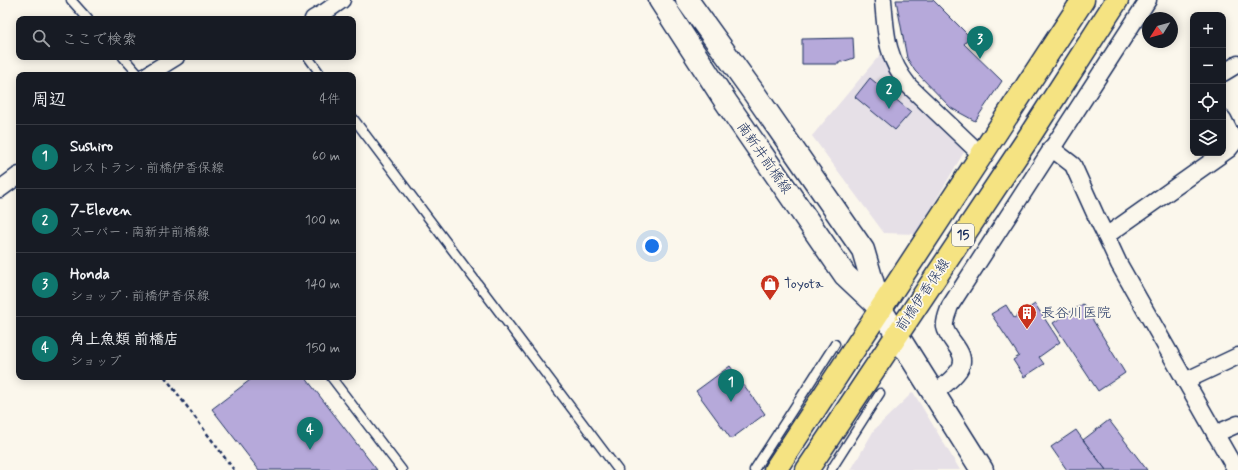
<!DOCTYPE html>
<html lang="ja">
<meta charset="utf-8">
<style>
body{margin:0;font-family:Mynerve,"Klee One",sans-serif;background:#20242c;color:#f1f3f6}
.controls{position:absolute;right:12px;top:12px;display:grid;overflow:hidden;border-radius:8px;box-shadow:0 2px 10px #0003}
.controls button{width:36px;height:36px;display:grid;place-items:center;padding:0;border:0;border-bottom:1px solid #363941;background:#171b24;color:#f1f3f6;font:20px sans-serif}
.compass{position:absolute;left:1142px;top:12px;width:36px;height:36px;border-radius:50%;background:#171b24;box-shadow:0 2px 10px #0003;rotate:233deg}
.you{position:absolute;left:652px;top:246px;width:14px;height:14px;margin:-10px;border:3px solid #fff;border-radius:50%;background:#1a73e8;box-shadow:0 0 0 6px #1a73e833}
.badge{display:grid;place-items:center;width:26px;height:26px;border-radius:50%;background:#0f766e;color:#fff;font-size:13px;font-weight:700}
.pin{position:absolute;translate:-50% -33px;filter:drop-shadow(0 1px 2px #0008)}
.pin::after{content:'';position:absolute;top:21px;width:14px;height:12px;background:inherit;clip-path:polygon(0 0,100% 0,50% 100%)}
.list{margin:0;padding:0;list-style:none}
h2{display:flex;justify-content:space-between;align-items:center;height:52px;margin:0;padding:0 16px;font-size:17px}
h2 small{font-size:13px;font-weight:400;color:#9ea1a6}
.list li{display:grid;grid-template-columns:26px 1fr auto;gap:12px;align-items:center;box-sizing:border-box;height:64px;padding:0 16px;border-top:1px solid #363941}
.list b{display:block;font-size:15px;white-space:nowrap}
.list p{margin:0;font-size:13px;white-space:nowrap;color:#9ea1a6}
.list em{font-size:13px;font-style:normal;color:#9ea1a6}
.icon{flex:none;width:22px;height:22px;fill:none;stroke:currentColor;stroke-width:2;stroke-linecap:round;stroke-linejoin:round}
.map{position:relative;flex:none;width:1238px;height:470px;overflow:hidden}
.search{position:absolute;background:#171b24;box-shadow:0 2px 10px #0003;left:16px;top:16px;width:340px;height:44px;display:flex;align-items:center;gap:10px;box-sizing:border-box;padding:0 14px;border-radius:8px;color:#9ea1a6;font-size:15px}
.panel{position:absolute;background:#171b24;box-shadow:0 2px 10px #0003;left:16px;top:72px;width:340px;height:308px;border-radius:8px}
.map>svg:first-child{display:block}
.built{fill:#e6e0e7}
.building{fill:#b6a9da;stroke:#1b2f5e}
.lines{fill:none;stroke-linecap:round;stroke-linejoin:round}
.lane-casing{stroke:#1b2f5e;stroke-width:11}
.street-casing{stroke:#1b2f5e;stroke-width:19}
.secondary-casing{stroke:#1b2f5e;stroke-width:25}
.primary-casing{stroke:#1b2f5e;stroke-width:25}
.path{stroke:#1b2f5e;stroke-width:2.5;stroke-dasharray:4 3;stroke-linecap:butt}
.lane{stroke:#fbf7ec;stroke-width:8}
.street{stroke:#fbf7ec;stroke-width:16}
.secondary{stroke:#fbf7ec;stroke-width:22}
.primary{stroke:#f5e382;stroke-width:22}
.labels{text-anchor:middle;dominant-baseline:central;stroke-width:3.5;stroke-linejoin:round;paint-order:stroke}
.shield{fill:#fbf7ec;stroke:#5e6b89;stroke-width:1}
.shield-label{font-size:13px;font-weight:bold;fill:#1b2f5e}
.street-label{font-size:14px;fill:#1b2f5e;stroke:#fbf7ec}
.poi-label{font-size:14px;fill:#1b2f5e;stroke:#fbf7ec;text-anchor:start}
</style>
<div class="map">
<svg width="1238" height="470" viewBox="0 0 1238 470">
<rect width="100%" height="100%" fill="#fbf7ec"/>
<filter id="ink" filterUnits="userSpaceOnUse"><feTurbulence type="fractalNoise" baseFrequency=".025" numOctaves="2"/><feDisplacementMap in="SourceGraphic" scale="8" xChannelSelector="R" yChannelSelector="G"/><feConvolveMatrix kernelMatrix="1 2 1 2 8 2 1 2 1" color-interpolation-filters="sRGB"/></filter>
<g filter="url(#ink)">
<g class="built">
<polygon points="884,50 967,147 916,234 884,233 812,136"/>
<polygon points="913,392 960,470 851,470 874,430"/>
</g>
<g class="building">
<polygon points="896,0 933,0 970,37 964,44 1002,81 975,121 951,108 915,71 907,58"/>
<polygon points="853,38 854,58 842,62 839,62 839,64 802,64 802,39"/>
<polygon points="870,78 911,112 895,130 855,97"/>
<polygon points="1035,304 1060,342 1039,357 1044,364 1024,377 1013,360 1019,356 991,314 1006,305 1014,318"/>
<polygon points="1083,304 1125,373 1098,391 1053,323"/>
<polygon points="730,366 765,414 731,439 696,391"/>
<polygon points="254,377 305,377 377,470 259,470 212,409"/>
<polygon points="1109,420 1147,470 1106,470 1083,440"/>
<polygon points="1076,430 1083,440 1106,470 1067,470 1051,447"/>
</g>
<g class="lines">
<defs>
<g id="lane">
<polyline points="71,0 88,19"/>
<polyline points="123,57 139,75"/>
<polyline points="308,57 321,75"/>
<polyline points="353,118 618,470"/>
<polyline points="331,377 402,470"/>
<polyline points="754,470 835,344"/>
<polyline points="831,470 880,393"/>
</g>
<g id="street">
<path d="M883,0C886,35 886,57 909,86L974,148L983,155"/>
<polyline points="313,19 325,12 342,0"/>
<polyline points="1223,73 1238,64"/>
<polyline points="147,75 176,57"/>
<polyline points="1051,148 1073,165 1096,216 1106,236 1229,149 1233,144 1234,141 1223,119"/>
<polyline points="0,189 19,175"/>
<polyline points="1106,236 1119,264 1236,470"/>
<polyline points="1185,381 1238,356"/>
<path d="M934,394C942,387 953,379 959,370C970,353 948,342 945,327C944,320 948,312 950,306L1148,0"/>
<polyline points="1215,434 1238,424"/>
</g>
<g id="secondary">
<polyline points="660,0 726,102 845,275 879,307"/>
<polyline points="687,0 754,93 863,250 880,308 982,470"/>
</g>
<g id="primary">
<polyline points="775,470 1083,0"/>
<polyline points="807,470 1027,140 1117,0"/>
</g>
</defs>
<use href="#lane" class="lane-casing"/>
<use href="#street" class="street-casing"/>
<use href="#secondary" class="secondary-casing"/>
<use href="#primary" class="primary-casing"/>
<polyline class="path" points="165,377 234,470"/>
<use href="#lane" class="lane"/>
<use href="#street" class="street"/>
<use href="#secondary" class="secondary"/>
<use href="#primary" class="primary"/>
</g>
</g>
<defs>
<symbol id="shop-pin" viewBox="-11 -11 22 30"><path d="M0 17L-7.5 6A9.5 9.5 0 1 1 7.5 6Z" fill="#c8321e" stroke="#fbf7ec"/><path d="M-5-2.5h2.3a2.7 3.5 0 0 1 5.4 0H5L5.5 6h-11ZM-1.5-2.5h3a1.5 2.3 0 0 0-3 0Z" fill="#fff"/></symbol>
<symbol id="building-pin" viewBox="-11 -11 22 30"><path d="M0 17L-7.5 6A9.5 9.5 0 1 1 7.5 6Z" fill="#c8321e" stroke="#fbf7ec"/><path d="M-4-6H4V6H1V3H-1V6H-4ZM-2.5-4.3h1.7v1.8h-1.7ZM.8-4.3h1.7v1.8H.8ZM-2.5-1h1.7V.8h-1.7ZM.8-1h1.7V.8H.8Z" fill="#fff"/></symbol>
</defs>
<g fill-rule="evenodd">
<use href="#shop-pin" x="759" y="273" width="22" height="30"/>
<use href="#building-pin" x="1016" y="302" width="22" height="30"/>
</g>
<g class="labels">
<rect class="shield" x="952" y="224" width="22" height="22" rx="3"/>
<g class="shield-label">
<text x="963" y="235">15</text>
</g>
<g class="street-label">
<text transform="translate(764 158) rotate(55)">南新井前橋線</text>
<text transform="translate(923 295) rotate(-56)">前橋伊香保線</text>
</g>
<g class="poi-label">
<text x="784" y="284">Toyota</text>
<text x="1041" y="313">長谷川医院</text>
</g>
</g>
</svg>
<div class="controls">
<button>+</button>
<button>−</button>
<button><svg class="icon" aria-label="locate" viewBox="0 0 24 24"><circle cx="12" cy="12" r="6"/><path d="M12 2v4M12 18v4M2 12h4M18 12h4"/></svg></button>
<button><svg class="icon" aria-label="layers" viewBox="0 0 24 24"><path d="M12 4l9 5-9 5-9-5zM3 14l9 5 9-5"/></svg></button>
</div>
<svg class="compass" viewBox="-18 -18 36 36"><path d="M0-13l5 13h-10z" fill="#e53935"/><path d="M0 13l5-13h-10z" fill="#9ea1a6"/></svg>
<div class="you"></div>
<div class="pin badge" style="left:731px;top:402px">1</div>
<div class="pin badge" style="left:889px;top:109px">2</div>
<div class="pin badge" style="left:980px;top:59px">3</div>
<div class="pin badge" style="left:310px;top:450px">4</div>
<div class="search"><svg class="icon" aria-label="search" viewBox="0 0 24 24"><circle cx="10" cy="10" r="6"/><path d="M15 15l6 6"/></svg>ここで検索</div>
<section class="panel">
<h2>周辺<small>4件</small></h2>
<ul class="list">
<li><span class="badge">1</span><div><b>Sushiro</b><p>レストラン · 前橋伊香保線</p></div><em>60 m</em></li>
<li><span class="badge">2</span><div><b>7-Eleven</b><p>スーパー · 南新井前橋線</p></div><em>100 m</em></li>
<li><span class="badge">3</span><div><b>Honda</b><p>ショップ · 前橋伊香保線</p></div><em>140 m</em></li>
<li><span class="badge">4</span><div><b>角上魚類 前橋店</b><p>ショップ</p></div><em>150 m</em></li>
</ul>
</section>
</div>
